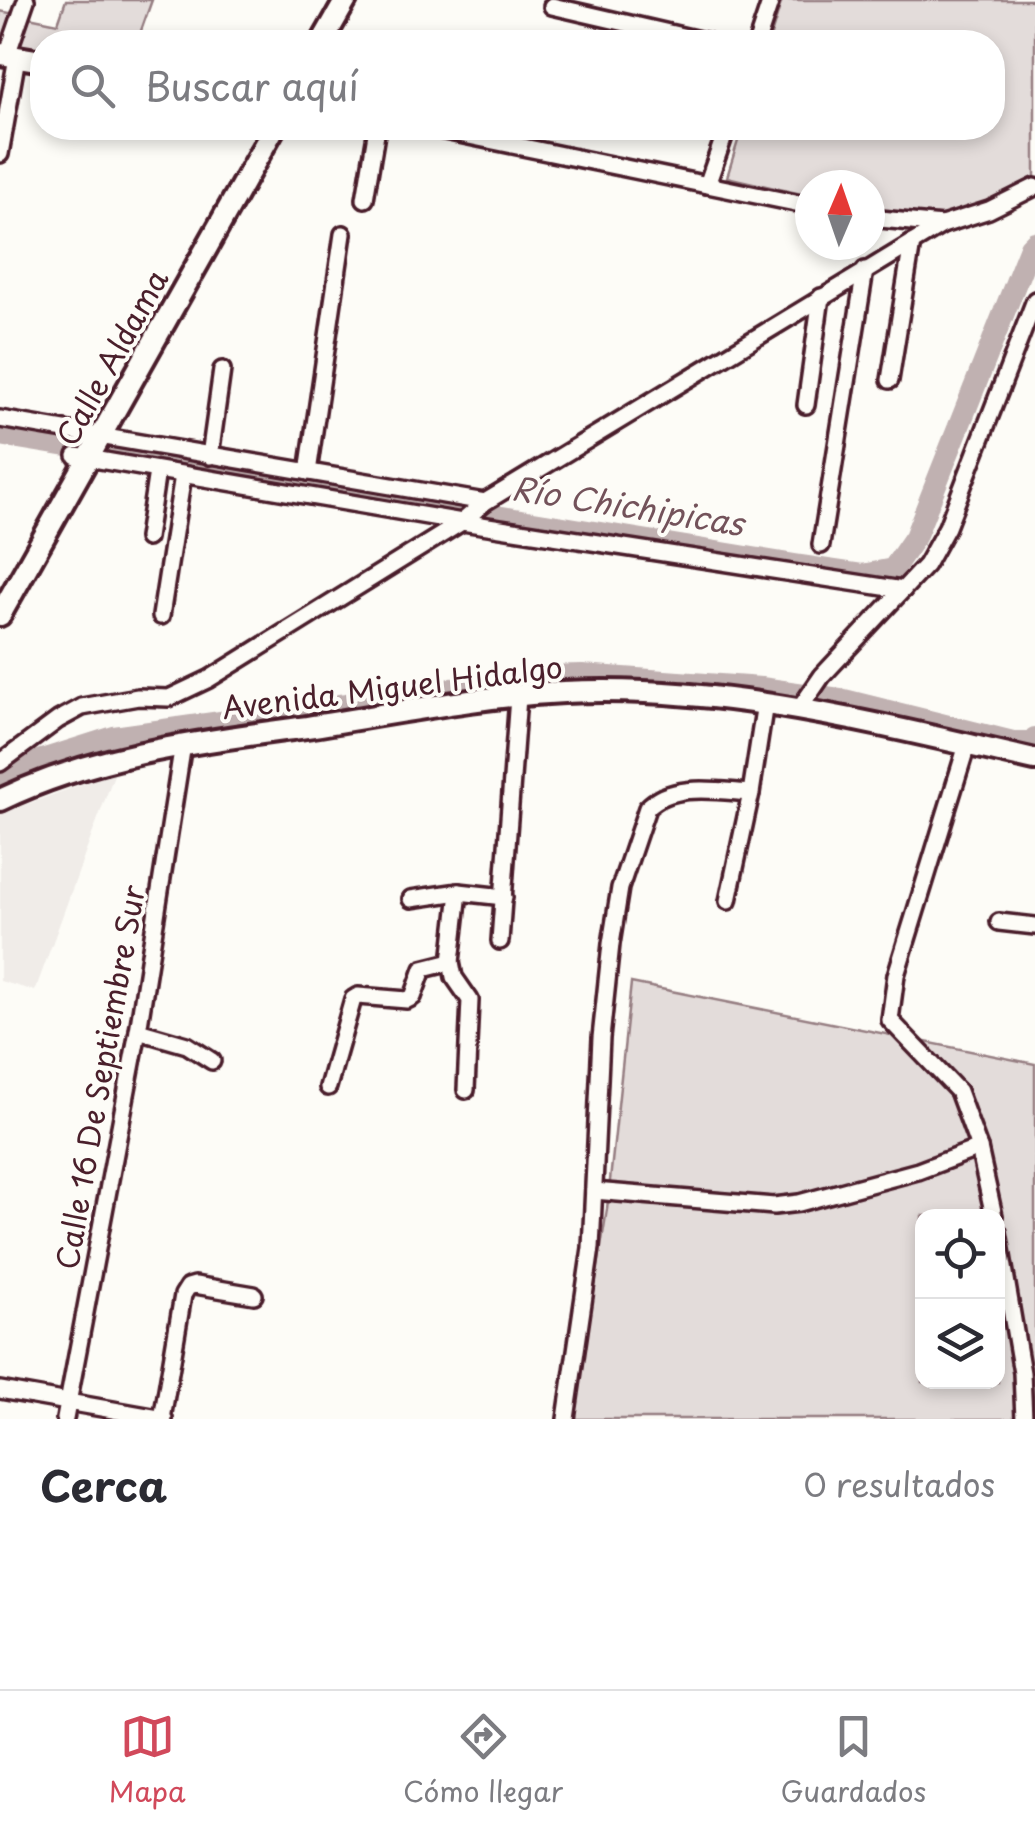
<!DOCTYPE html>
<html lang="es">
<meta charset="utf-8">
<style>
body{margin:0;font-family:"Playpen Sans",sans-serif;background:#f7f7f7;color:#2b2b33}
.controls{position:absolute;right:30px;bottom:30px;display:grid;overflow:hidden;border-radius:20px;box-shadow:0 5px 15px #0003}
.controls button{width:90px;height:90px;display:grid;place-items:center;padding:0;border:0;border-bottom:2px solid #e1e1e2;background:#fff;color:#2b2b33;font:50px sans-serif}
.compass{position:absolute;left:795px;top:170px;width:90px;height:90px;border-radius:50%;background:#fff;box-shadow:0 5px 15px #0003;rotate:2deg}
.list{margin:0;padding:0;list-style:none}
h2{display:flex;justify-content:space-between;align-items:center;height:130px;margin:0;padding:0 40px;font-size:42px}
h2 small{font-size:32px;font-weight:400;color:#7c7c81}
.icon{flex:none;width:55px;height:55px;fill:none;stroke:currentColor;stroke-width:2;stroke-linecap:round;stroke-linejoin:round}
.map{position:relative;flex:none;width:1035px;height:1419px;overflow:hidden}
.search{position:absolute;background:#fff;box-shadow:0 5px 15px #0003;left:30px;right:30px;top:30px;height:110px;display:flex;align-items:center;gap:25px;box-sizing:border-box;padding:0 35px;border-radius:40px;color:#7c7c81;font-size:38px}
.sheet{height:270px;background:#fff}
nav{display:flex;justify-content:space-around;align-items:center;box-sizing:border-box;height:140px;border-top:2px solid #e1e1e2;background:#fff;font-size:28px;color:#7c7c81}
nav a{display:grid;justify-items:center;gap:5px}
nav .on{color:#d1495b}
.map>svg:first-child{display:block}
.built{fill:#f0ece8}
.green{fill:#e3dcda;stroke:#967e82;stroke-width:2.5;fill-rule:evenodd}
.lines{fill:none;stroke-linecap:round;stroke-linejoin:round}
.river{stroke:#c0b1b1;stroke-width:22}
.street-casing{stroke:#4a1f2b;stroke-width:22}
.secondary-casing{stroke:#4a1f2b;stroke-width:28}
.street{stroke:#fdfcf7;stroke-width:15}
.secondary{stroke:#fdfcf7;stroke-width:20}
.labels{text-anchor:middle;dominant-baseline:central;stroke-width:8;stroke-linejoin:round;paint-order:stroke}
.street-label{font-size:30px;fill:#4a1f2b;stroke:#fdfcf7}
.water-label{font-size:32px;font-style:italic;fill:#73525a;stroke:#fdfcf7}
</style>
<div class="map">
<svg width="1035" height="1419" viewBox="0 0 1035 1419">
<rect width="100%" height="100%" fill="#fdfcf7"/>
<filter id="ink" filterUnits="userSpaceOnUse"><feTurbulence type="fractalNoise" baseFrequency=".01" numOctaves="2"/><feDisplacementMap in="SourceGraphic" scale="20" xChannelSelector="R" yChannelSelector="G"/><feConvolveMatrix kernelMatrix="1 2 1 2 8 2 1 2 1" color-interpolation-filters="sRGB"/></filter>
<g filter="url(#ink)">
<polygon class="built" points="115,772 35,991 0,981 0,814"/>
<g class="green">
<polygon points="66,0 152,0 137,42 42,42 42,51 0,42 0,11 58,23"/>
<polygon points="782,0 1035,0 1035,184 989,206 941,220 870,209 870,185 810,185 810,196 727,177 742,128 992,128 992,42 769,42"/>
<path d="M631,983L1035,1064V1419H574L607,1209ZM922,1216H998V1382H922Z"/>
</g>
<g class="lines">
<g class="river">
<polyline points="0,435 795,565 862,575 893,569 915,537 1030,247 1035,242"/>
<polyline points="0,778 23,766 114,737 543,676 582,675 761,688 840,699 1013,742 1033,742 1035,738"/>
</g>
<defs>
<g id="street">
<polyline points="552,6 708,42"/>
<polyline points="757,42 771,0"/>
<polyline points="7,55 26,0"/>
<polyline points="430,128 810,206"/>
<polyline points="0,154 17,57"/>
<polyline points="707,185 727,128"/>
<polyline points="365,199 377,128"/>
<polyline points="870,218 942,225 989,210 1035,187"/>
<polyline points="890,380 912,243"/>
<polyline points="806,405 821,297"/>
<polyline points="0,419 485,502"/>
<polyline points="76,456 462,522 903,590"/>
<polyline points="210,456 222,370"/>
<polyline points="308,472 343,234"/>
<polyline points="147,538 157,471"/>
<polyline points="821,545 865,270"/>
<polyline points="161,616 183,475"/>
<polyline points="800,708 822,676 926,565 947,527 1035,300"/>
<polyline points="967,745 896,975 890,1020 958,1091 979,1148 994,1216"/>
<polyline points="0,763 58,720 82,707 138,697 169,698 209,679 462,522 485,502 942,225"/>
<polyline points="459,892 451,962 454,977 470,1000 466,1090"/>
<polyline points="411,899 459,892 504,897"/>
<polyline points="728,901 751,793 765,703"/>
<polyline points="999,922 1035,926"/>
<polyline points="500,941 518,697"/>
<polyline points="138,1031 187,1045 212,1061"/>
<polyline points="328,1087 353,999 358,996 407,1000 413,997 423,969 451,962"/>
<polyline points="594,1191 774,1206 799,1203 918,1171 979,1148"/>
<polyline points="998,1232 1022,1373 1024,1419"/>
<polyline points="0,1390 164,1419"/>
<polyline points="65,1419 138,1031 183,744"/>
<polyline points="162,1419 183,1295 188,1287 195,1285 254,1295"/>
<path d="M566,1419L591,1248L601,1038L611,944L620,888L647,808C672,782 718,791 751,793"/>
</g>
<g id="secondary">
<polyline points="322,42 346,0"/>
<polyline points="0,54 42,61"/>
<polyline points="0,615 274,128"/>
<path d="M0,800C96,754 196,742 300,728C387,715 476,696 564,692C725,684 880,725 1035,760"/>
</g>
</defs>
<use href="#street" class="street-casing"/>
<use href="#secondary" class="secondary-casing"/>
<use href="#street" class="street"/>
<use href="#secondary" class="secondary"/>
</g>
</g>
<g class="labels">
<g class="street-label">
<text transform="translate(111 357) rotate(-61)">Calle Aldama</text>
<text transform="translate(392 686) rotate(-7)">Avenida Miguel Hidalgo</text>
<text transform="translate(99 1077) rotate(-80)">Calle 16 De Septiembre Sur</text>
</g>
<g class="water-label">
<text transform="translate(628 505) rotate(9)">Río Chichipicas</text>
</g>
</g>
</svg>
<div class="controls">
<button><svg class="icon" aria-label="locate" viewBox="0 0 24 24"><circle cx="12" cy="12" r="6"/><path d="M12 2v4M12 18v4M2 12h4M18 12h4"/></svg></button>
<button><svg class="icon" aria-label="layers" viewBox="0 0 24 24"><path d="M12 4l9 5-9 5-9-5zM3 14l9 5 9-5"/></svg></button>
</div>
<svg class="compass" viewBox="-18 -18 36 36"><path d="M0-13l5 13h-10z" fill="#e53935"/><path d="M0 13l5-13h-10z" fill="#7c7c81"/></svg>
<div class="search"><svg class="icon" aria-label="search" viewBox="0 0 24 24"><circle cx="10" cy="10" r="6"/><path d="M15 15l6 6"/></svg>Buscar aquí</div>
</div>
<section class="sheet">
<h2>Cerca<small>0 resultados</small></h2>
<ul class="list">
</ul>
</section>
<nav>
<a class="on"><svg class="icon" aria-label="map" viewBox="0 0 24 24"><path d="M3 6l6-2 6 2 6-2v14l-6 2-6-2-6 2zM9 4v14M15 6v14"/></svg>Mapa</a>
<a><svg class="icon" aria-label="directions" viewBox="0 0 24 24"><path d="M12 3l9 9-9 9-9-9zM9 14v-3h6M13 9l2 2-2 2"/></svg>Cómo llegar</a>
<a><svg class="icon" aria-label="saved" viewBox="0 0 24 24"><path d="M7 4h10v16l-5-4-5 4z"/></svg>Guardados</a>
</nav>
